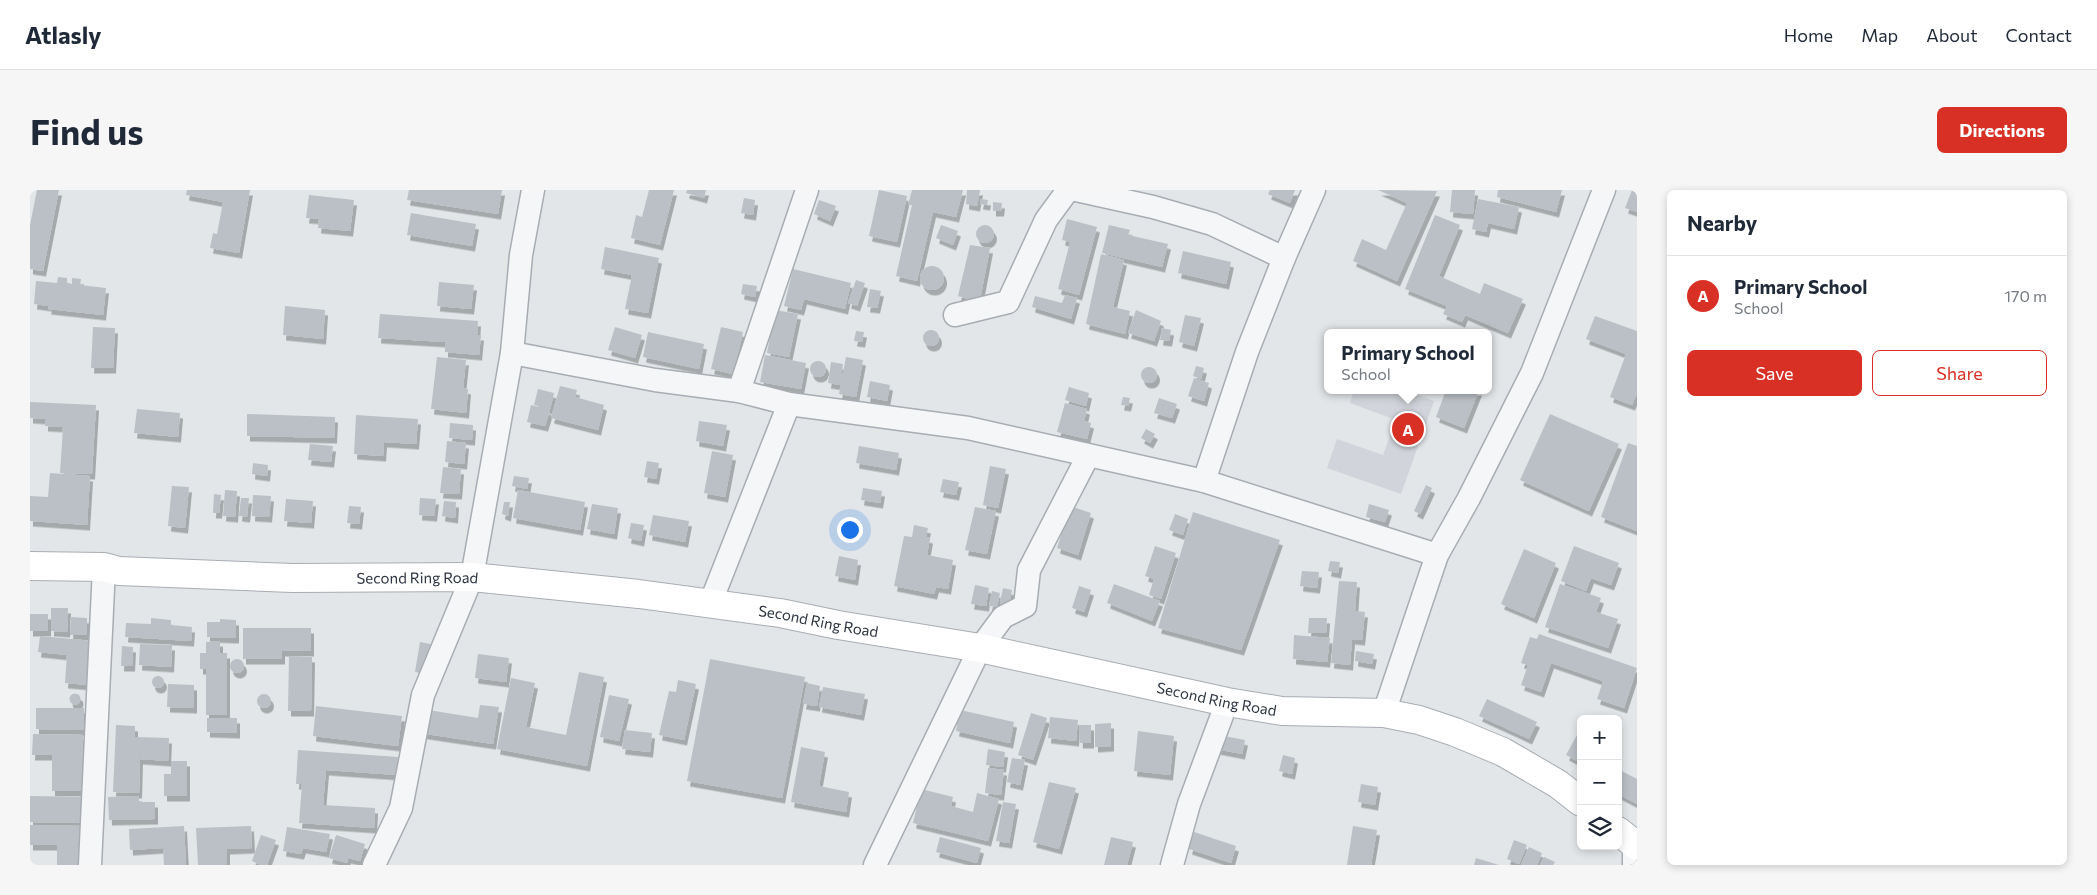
<!DOCTYPE html>
<meta charset="utf-8">
<style>
body{margin:0;font-family:Commissioner,sans-serif;background:#f6f6f7;color:#1f2937}
.controls{position:absolute;right:15px;bottom:15px;display:grid;overflow:hidden;border-radius:8px;box-shadow:0 2px 8px #0003}
.controls button{width:45px;height:45px;display:grid;place-items:center;padding:0;border:0;border-bottom:1px solid #e0e1e3;background:#fff;color:#1f2937;font:25px sans-serif}
.you{position:absolute;left:819px;top:339px;width:18px;height:18px;margin:-12px;border:4px solid #fff;border-radius:50%;background:#1a73e8;box-shadow:0 0 0 8px #1a73e833}
.badge{display:grid;place-items:center;width:32px;height:32px;border-radius:50%;background:#d93025;color:#fff;font-size:16px;font-weight:700}
.pin{position:absolute;translate:-50% -50%;border:2px solid #fff;box-shadow:0 1px 5px #0006}
.popup{position:absolute;left:1294px;top:139px;width:168px;height:65px;box-sizing:border-box;display:grid;place-content:center;border-radius:8px;background:#fff;filter:drop-shadow(0 1px 4px #0005);font-size:16px;white-space:nowrap;color:#747a83}
.popup b{font-size:19px;color:#1f2937}
.popup::after{content:'';position:absolute;left:50%;top:100%;margin-left:-10px;border:10px solid transparent;border-top-color:#fff}
.list{margin:0;padding:0;list-style:none}
h2{display:flex;justify-content:space-between;align-items:center;height:65px;margin:0;padding:0 20px;font-size:21px}
h2 small{font-size:16px;font-weight:400;color:#747a83}
.list li{display:grid;grid-template-columns:32px 1fr auto;gap:15px;align-items:center;box-sizing:border-box;height:80px;padding:0 20px;border-top:1px solid #e0e1e3}
.list b{display:block;font-size:19px;white-space:nowrap}
.list p{margin:0;font-size:16px;white-space:nowrap;color:#747a83}
.list em{font-size:16px;font-style:normal;color:#747a83}
.actions{display:flex;gap:10px;padding:15px 20px}
.actions a{flex:1;padding:11px 0;border:1px solid #d93025;border-radius:8px;text-align:center;font-size:18px;color:#d93025}
.actions .main{background:#d93025;color:#fff}
.icon{flex:none;width:28px;height:28px;fill:none;stroke:currentColor;stroke-width:2;stroke-linecap:round;stroke-linejoin:round}
.map{position:relative;flex:none;width:1607px;height:675px;overflow:hidden;border-radius:8px}
header{display:flex;align-items:center;gap:30px;box-sizing:border-box;height:70px;padding:0 25px;background:#fff;border-bottom:1px solid #e0e1e3}
header strong{font-size:24px}
nav{display:flex;gap:28px;margin-inline-start:auto;font-size:18px}
.intro{display:flex;align-items:center;justify-content:space-between;box-sizing:border-box;height:120px;padding:0 30px}
h1{margin:0;font-size:35px}
.button{padding:12px 22px;border-radius:8px;background:#d93025;color:#fff;font-size:18px;font-weight:700}
main{display:flex;gap:30px;padding:0 30px}
aside{flex:1;background:#fff;border-radius:8px;box-shadow:0 2px 8px #0003}
.map>svg:first-child{display:block}
.built{fill:#d1d5db}
.building{fill:#bac0c5;filter:url(#shadow)}
.lines{fill:none;stroke-linecap:round;stroke-linejoin:round}
.street-casing{stroke:#a8adb3;stroke-width:25}
.secondary-casing{stroke:#a8adb3;stroke-width:30}
.street{stroke:#f5f6f8;stroke-width:22}
.secondary{stroke:#fff;stroke-width:28}
.labels{text-anchor:middle;dominant-baseline:central;stroke-width:4;stroke-linejoin:round;paint-order:stroke}
.street-label{font-size:15px;fill:#2c3540;stroke:#f2f4f7}
</style>
<header>
<strong>Atlasly</strong>
<nav><a>Home</a><a>Map</a><a>About</a><a>Contact</a></nav>
</header>
<div class="intro"><h1>Find us</h1><a class="button">Directions</a></div>
<main>
<div class="map">
<svg width="1607" height="675" viewBox="0 0 1607 675">
<defs>
<filter id="shadow"><feDropShadow dx="3" dy="5.5" stdDeviation="0" flood-color="#0004"/></filter>
</defs>
<rect width="100%" height="100%" fill="#e2e6e9"/>
<polygon class="built" points="1324,200 1374,200 1404,211 1371,304 1297,278 1307,249 1353,265 1366,230 1320,213"/>
<g class="building">
<polygon points="7,0 29,0 13,81 0,79 0,35"/>
<polygon points="157,0 220,0 209,63 180,58 183,43 187,44 193,12 156,5"/>
<polygon points="379,0 472,0 468,24 377,10"/>
<polygon points="619,0 644,0 630,55 601,48 606,25 612,27"/>
<polygon points="657,0 676,0 674,8 656,3"/>
<polygon points="849,0 877,6 867,52 839,46"/>
<polygon points="882,0 933,0 926,27 903,22 887,91 866,86 882,15 878,15"/>
<polygon points="937,0 950,0 947,16 936,14"/>
<polygon points="1240,0 1265,0 1260,13 1238,4"/>
<polygon points="1348,0 1407,1 1367,91 1323,71 1332,49 1356,60 1377,13"/>
<polygon points="1422,0 1445,0 1443,24 1420,22"/>
<polygon points="1468,0 1532,0 1526,22 1467,7"/>
<polygon points="1602,0 1607,0 1607,22 1595,18"/>
<polygon points="279,5 324,10 320,41 288,38 289,29 276,28"/>
<polygon points="714,8 725,10 723,25 711,23"/>
<polygon points="951,9 958,10 957,15 950,14"/>
<polygon points="1448,9 1489,17 1484,39 1458,33 1456,42 1442,39"/>
<polygon points="789,10 806,16 800,31 784,24"/>
<polygon points="963,12 972,13 971,21 963,21"/>
<polygon points="381,23 446,34 442,56 377,45"/>
<polygon points="1405,25 1430,35 1409,86 1450,104 1454,93 1493,109 1478,143 1435,125 1432,132 1413,124 1417,116 1375,99"/>
<polygon points="1037,29 1067,37 1049,105 1028,99 1040,52 1032,50"/>
<circle cx="955" cy="44" r="9"/>
<polygon points="911,35 928,41 923,55 906,48"/>
<polygon points="1079,35 1100,40 1098,45 1138,54 1132,77 1072,63"/>
<polygon points="940,55 960,58 949,115 935,112 936,108 928,106"/>
<polygon points="575,57 629,68 618,123 595,119 602,85 571,79"/>
<polygon points="1153,61 1201,72 1196,94 1148,83"/>
<polygon points="1071,64 1094,70 1083,117 1100,121 1095,144 1056,134"/>
<circle cx="902" cy="88" r="12"/>
<polygon points="763,79 821,93 815,119 774,109 771,120 754,116"/>
<polygon points="28,87 37,88 37,93 42,94 42,88 51,89 50,95 76,98 73,125 18,119 19,116 4,114 6,91 27,93"/>
<polygon points="826,90 835,93 827,116 818,113"/>
<polygon points="409,92 444,95 441,119 407,116"/>
<polygon points="713,94 727,96 725,107 711,104"/>
<polygon points="840,99 851,101 847,118 837,117"/>
<polygon points="1035,105 1047,108 1041,129 1002,117 1005,106 1032,113"/>
<polygon points="255,116 295,120 293,149 253,145"/>
<polygon points="745,120 768,124 759,167 737,163"/>
<polygon points="1106,120 1131,131 1124,151 1098,143"/>
<polygon points="350,124 448,131 447,145 451,145 449,165 415,162 415,152 348,148"/>
<polygon points="1155,125 1171,128 1164,156 1149,152"/>
<polygon points="1565,126 1607,141 1607,203 1602,215 1580,207 1596,164 1556,149"/>
<polygon points="63,137 85,138 83,178 61,178"/>
<polygon points="585,137 612,145 605,168 578,160"/>
<polygon points="691,137 713,142 703,184 681,179"/>
<polygon points="1132,138 1141,140 1139,151 1130,150"/>
<circle cx="901" cy="148" r="8"/>
<polygon points="826,141 834,142 832,152 824,151"/>
<polygon points="618,142 674,154 669,179 613,167"/>
<polygon points="735,165 776,173 771,199 730,192"/>
<polygon points="407,167 436,170 433,198 438,199 436,223 401,219"/>
<polygon points="816,167 833,170 826,207 809,204"/>
<circle cx="788" cy="179" r="8"/>
<polygon points="801,172 813,174 810,195 798,193"/>
<polygon points="1166,176 1174,178 1171,189 1163,186"/>
<circle cx="1119" cy="185" r="8"/>
<polygon points="1164,188 1179,193 1174,211 1158,206"/>
<polygon points="840,191 860,195 857,211 837,207"/>
<polygon points="530,196 547,200 545,207 574,215 568,240 521,228"/>
<polygon points="1039,197 1059,203 1056,216 1035,210"/>
<polygon points="508,199 524,203 520,219 504,215"/>
<polygon points="1416,200 1449,200 1434,238 1406,227"/>
<polygon points="1093,207 1100,208 1098,216 1091,215"/>
<polygon points="1129,208 1147,214 1142,228 1124,223"/>
<polygon points="0,212 66,215 62,284 30,283 33,237 15,236 15,229 0,228"/>
<polygon points="1035,213 1057,219 1054,231 1061,233 1057,249 1027,242"/>
<polygon points="501,215 520,220 515,236 497,232"/>
<polygon points="107,219 150,223 148,247 104,243"/>
<polygon points="217,224 305,227 304,248 217,246"/>
<polygon points="1520,224 1589,254 1559,321 1490,290"/>
<polygon points="326,225 388,229 386,254 354,252 353,266 324,264"/>
<polygon points="669,231 697,235 693,256 666,251"/>
<polygon points="420,233 443,235 442,250 419,248"/>
<polygon points="1116,239 1125,244 1120,253 1111,248"/>
<polygon points="417,251 436,253 434,274 415,272"/>
<polygon points="1598,253 1607,256 1607,341 1571,327"/>
<polygon points="280,254 303,256 301,272 278,270"/>
<polygon points="829,256 869,263 866,280 826,273"/>
<polygon points="682,261 703,265 695,307 674,303"/>
<polygon points="617,271 629,273 626,289 614,287"/>
<polygon points="223,273 238,275 237,286 222,284"/>
<polygon points="960,276 976,279 968,318 953,315"/>
<polygon points="413,277 431,279 429,304 410,303"/>
<polygon points="20,283 60,286 57,335 0,331 0,306 18,307"/>
<polygon points="484,286 499,288 497,299 482,296"/>
<polygon points="913,289 929,292 926,305 910,302"/>
<polygon points="1396,295 1402,298 1390,324 1384,321"/>
<polygon points="142,296 159,297 155,338 138,336"/>
<polygon points="833,298 852,301 850,313 831,310"/>
<polygon points="195,300 207,301 205,327 193,326"/>
<polygon points="488,300 555,312 550,340 483,328"/>
<polygon points="184,304 191,305 189,323 183,323"/>
<polygon points="223,305 241,306 239,327 222,326"/>
<polygon points="211,308 219,308 217,327 209,326"/>
<polygon points="390,308 406,309 404,326 389,325"/>
<polygon points="256,309 283,311 281,333 254,331"/>
<polygon points="414,311 426,312 425,328 412,326"/>
<polygon points="474,312 480,312 478,326 472,324"/>
<polygon points="562,314 588,318 584,344 557,339"/>
<polygon points="1339,314 1359,320 1355,332 1336,327"/>
<polygon points="319,316 331,317 329,334 317,333"/>
<polygon points="1040,316 1061,323 1048,365 1027,358"/>
<polygon points="945,317 966,321 957,364 935,360"/>
<polygon points="1163,322 1250,350 1211,460 1128,438"/>
<polygon points="1145,324 1158,329 1153,345 1139,340"/>
<polygon points="623,325 659,331 655,352 619,345"/>
<polygon points="601,333 614,335 611,351 598,348"/>
<polygon points="884,335 898,338 896,347 900,348 897,365 923,370 918,399 906,397 904,404 864,396 874,346 882,347"/>
<polygon points="1125,356 1146,363 1131,409 1119,405 1124,389 1115,386"/>
<polygon points="1544,356 1589,373 1581,395 1561,388 1556,401 1531,391"/>
<polygon points="1494,359 1526,373 1504,428 1471,414"/>
<polygon points="809,366 828,370 825,390 805,386"/>
<polygon points="1300,371 1310,372 1308,383 1298,381"/>
<polygon points="1272,381 1289,382 1287,398 1270,396"/>
<polygon points="1309,391 1327,392 1325,421 1335,422 1332,450 1322,449 1320,475 1301,473"/>
<polygon points="1084,394 1130,411 1122,431 1077,413"/>
<polygon points="1530,394 1571,408 1566,422 1588,429 1578,458 1515,437"/>
<polygon points="945,395 959,398 956,416 941,414"/>
<polygon points="1049,396 1061,400 1054,422 1042,418"/>
<polygon points="973,398 982,400 979,415 970,413"/>
<polygon points="962,401 970,403 967,417 959,416"/>
<polygon points="21,418 38,418 37,442 21,441"/>
<rect x="0" y="424" width="18" height="17"/>
<polygon points="41,427 57,428 57,445 40,445"/>
<polygon points="121,428 141,430 141,435 162,437 161,451 95,447 96,433 121,434"/>
<polygon points="1279,428 1297,428 1296,443 1278,443"/>
<polygon points="190,429 206,430 206,448 177,447 177,432 190,432"/>
<polygon points="213,438 281,438 281,461 252,461 252,469 213,469"/>
<polygon points="1509,444 1607,478 1594,518 1567,509 1573,491 1521,473 1511,502 1491,495 1498,475 1491,473 1500,447 1507,449"/>
<polygon points="1264,445 1300,448 1297,472 1263,469"/>
<polygon points="10,446 63,451 59,495 35,493 37,465 8,462"/>
<polygon points="190,451 190,463 197,463 197,525 176,525 176,479 170,479 170,463 176,463 176,452"/>
<polygon points="390,452 406,455 400,485 385,482"/>
<polygon points="110,454 142,455 141,477 109,475"/>
<polygon points="92,456 103,457 102,476 91,476"/>
<polygon points="1326,461 1344,464 1342,474 1325,471"/>
<polygon points="448,464 479,468 476,492 445,488"/>
<polygon points="259,466 282,467 281,521 258,521"/>
<polygon points="680,469 775,487 752,608 657,591"/>
<circle cx="207" cy="476" r="7"/>
<polygon points="549,482 574,487 557,576 467,559 481,488 505,493 496,537 536,545"/>
<circle cx="128" cy="492" r="6"/>
<polygon points="648,490 666,494 654,550 629,545 639,501 646,502"/>
<polygon points="777,493 790,496 787,516 773,514"/>
<polygon points="138,494 164,495 164,518 137,517"/>
<polygon points="793,497 835,504 831,525 789,517"/>
<circle cx="45" cy="509" r="5.5"/>
<circle cx="234" cy="511" r="7"/>
<polygon points="579,505 599,509 589,551 570,547"/>
<polygon points="1457,509 1507,532 1499,549 1449,526"/>
<polygon points="450,515 469,517 463,554 389,543 392,519 448,528"/>
<polygon points="286,516 372,526 368,556 283,546"/>
<polygon points="6,518 54,518 54,540 6,539"/>
<polygon points="930,520 984,532 980,553 926,541"/>
<polygon points="1001,523 1017,528 1003,570 988,565"/>
<polygon points="1020,527 1048,530 1046,551 1018,548"/>
<polygon points="177,528 207,528 207,543 177,542"/>
<polygon points="1081,533 1081,556 1065,557 1065,534"/>
<polygon points="86,535 105,536 105,547 139,548 138,571 110,569 109,603 83,602"/>
<polygon points="1049,535 1061,535 1061,553 1050,553"/>
<polygon points="595,540 622,543 620,562 592,559"/>
<polygon points="1108,541 1144,546 1140,585 1104,581"/>
<polygon points="3,544 53,545 52,601 22,601 22,565 2,565"/>
<polygon points="1189,545 1215,550 1212,564 1186,559"/>
<polygon points="1547,545 1551,547 1551,573 1536,565"/>
<polygon points="771,557 795,562 789,596 819,602 816,622 761,612"/>
<polygon points="958,559 975,562 973,577 956,575"/>
<polygon points="268,560 368,567 367,585 296,580 293,615 345,618 344,638 269,633 272,594 266,594"/>
<polygon points="1253,565 1265,568 1262,584 1249,581"/>
<polygon points="982,568 995,570 990,595 977,592"/>
<polygon points="141,571 157,571 157,606 134,606 134,584 141,584"/>
<polygon points="958,578 974,580 971,605 955,603"/>
<polygon points="1588,579 1607,589 1607,614 1588,604"/>
<polygon points="1019,592 1046,598 1029,659 1003,652"/>
<polygon points="1331,594 1348,597 1345,615 1328,612"/>
<polygon points="891,599 923,607 921,616 943,622 947,603 969,609 958,651 883,633"/>
<polygon points="0,606 53,607 53,633 0,632"/>
<polygon points="109,606 109,612 125,612 125,629 79,630 78,607"/>
<polygon points="973,612 986,614 979,653 966,651"/>
<polygon points="0,635 51,636 50,675 27,675 27,655 0,655"/>
<polygon points="154,636 156,675 134,675 133,658 100,660 99,639"/>
<polygon points="221,636 222,658 197,659 197,675 168,675 166,638"/>
<polygon points="1323,636 1347,640 1341,675 1317,675"/>
<polygon points="257,637 300,644 296,662 273,658 271,664 253,661"/>
<polygon points="1164,642 1206,656 1201,673 1159,659"/>
<polygon points="231,645 246,650 237,675 231,675 222,671"/>
<polygon points="306,645 335,654 330,671 318,668 317,673 299,668"/>
<polygon points="910,647 951,658 947,673 906,662"/>
<polygon points="1081,647 1103,652 1097,675 1074,675"/>
<polygon points="1484,650 1497,655 1489,674 1477,669"/>
<polygon points="1499,657 1512,663 1507,675 1491,675"/>
<polygon points="1514,667 1525,672 1523,675 1510,675"/>
<polygon points="1446,668 1469,675 1444,675"/>
</g>
<g class="lines">
<defs>
<g id="street">
<polyline points="1046,0 1123,17 1182,34 1254,68"/>
<polyline points="925,125 978,112 1016,30 1038,0"/>
<polyline points="482,163 625,190 709,201 759,214 938,238 1174,291 1407,365"/>
<polyline points="709,201 777,0"/>
<polyline points="1174,291 1217,162 1254,68 1284,0"/>
<polyline points="680,414 759,214"/>
<polyline points="1354,523 1407,365 1439,308 1502,183 1574,0"/>
<polyline points="60,675 74,377"/>
<polyline points="344,675 371,618 393,505 442,387 482,163 491,65 503,0"/>
<polyline points="845,675 950,458 973,427 995,416 999,380 1058,266"/>
<polyline points="1142,675 1159,614 1197,512"/>
<polyline points="1604,675 1604,654"/>
</g>
<g id="secondary">
<path id="s1" d="M0,376L74,377L89,381L262,388L442,387L609,404L750,423L808,435L950,458L1197,512L1252,521L1354,523L1389,530L1425,542L1473,562L1528,594L1551,612"/>
<polyline points="1588,641 1607,656"/>
</g>
</defs>
<use href="#street" class="street-casing"/>
<use href="#secondary" class="secondary-casing"/>
<use href="#street" class="street"/>
<use href="#secondary" class="secondary"/>
</g>
<g class="labels">
<g class="street-label">
<text stroke="none"><textPath href="#s1" startOffset="388">Second Ring Road</textPath></text>
<text stroke="none"><textPath href="#s1" startOffset="792">Second Ring Road</textPath></text>
<text stroke="none"><textPath href="#s1" startOffset="1198">Second Ring Road</textPath></text>
</g>
</g>
</svg>
<div class="controls">
<button>+</button>
<button>−</button>
<button><svg class="icon" aria-label="layers" viewBox="0 0 24 24"><path d="M12 4l9 5-9 5-9-5zM3 14l9 5 9-5"/></svg></button>
</div>
<div class="you"></div>
<div class="pin badge" style="left:1378px;top:239px">A</div>
<div class="popup"><b>Primary School</b>School</div>
</div>
<aside>
<h2>Nearby<small></small></h2>
<ul class="list">
<li><span class="badge">A</span><div><b>Primary School</b><p>School</p></div><em>170 m</em></li>
</ul>
<div class="actions"><a class="main">Save</a><a>Share</a></div>
</aside>
</main>
